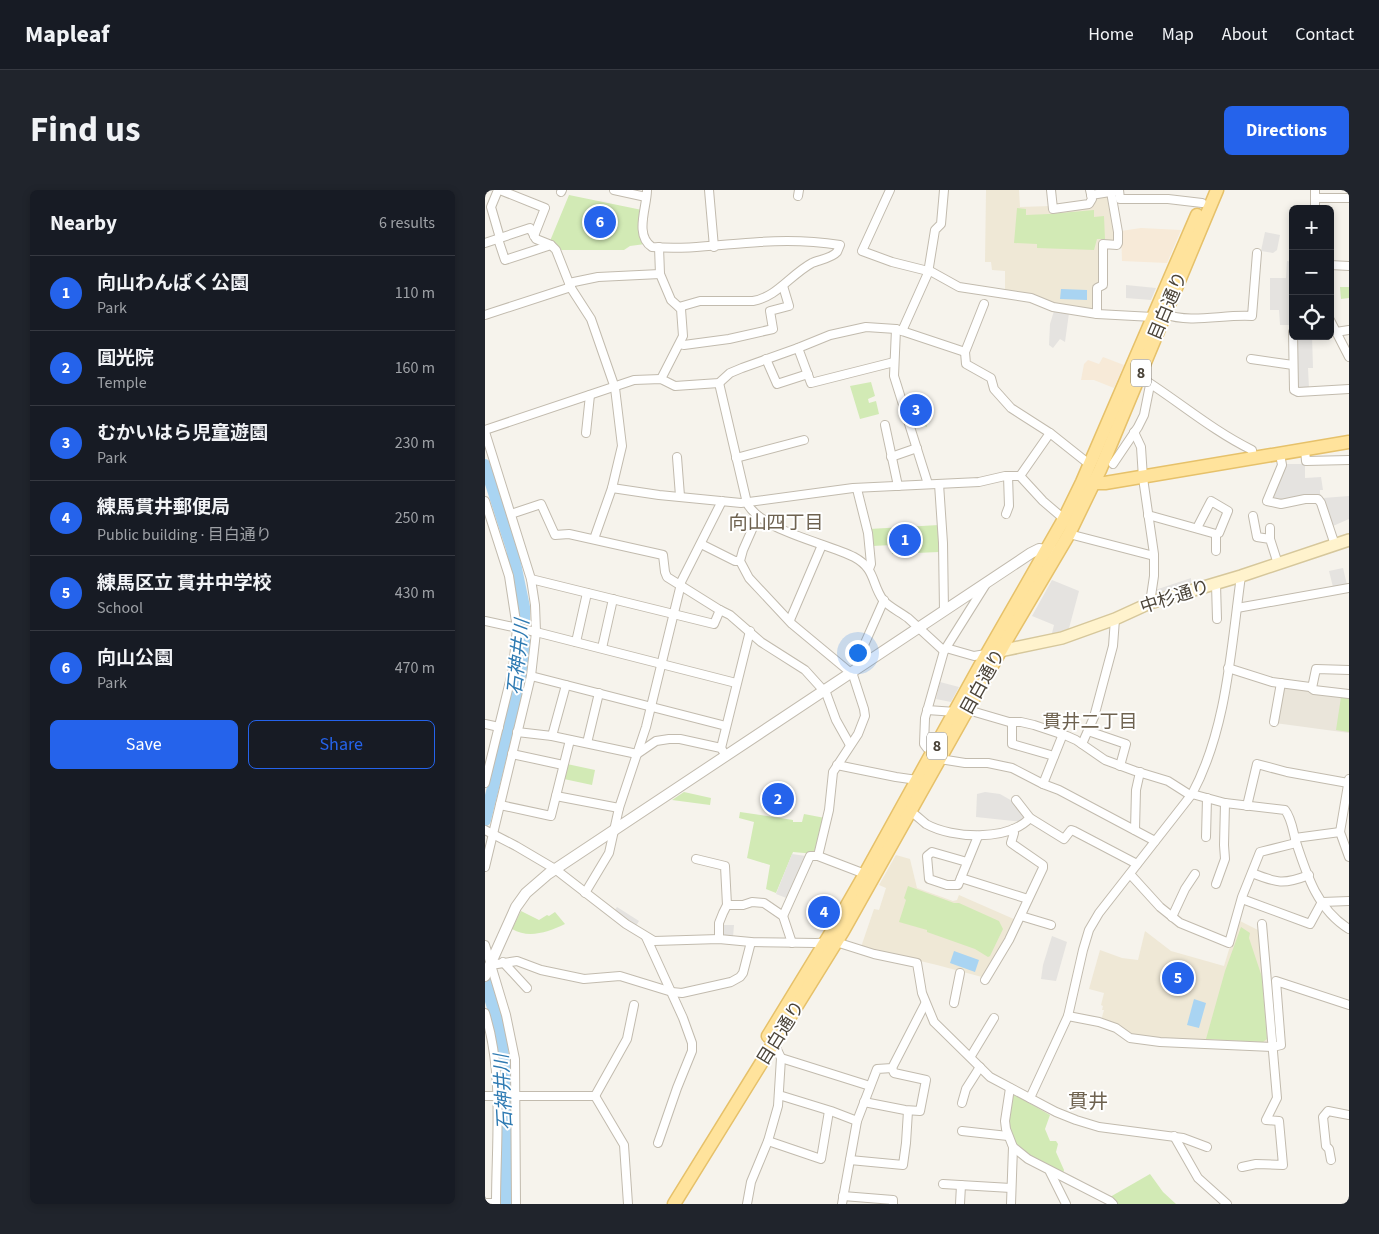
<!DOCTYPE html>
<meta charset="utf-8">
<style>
body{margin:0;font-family:"Source Sans 3","Noto Sans JP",sans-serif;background:#20242c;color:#f1f3f6}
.controls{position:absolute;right:15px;top:15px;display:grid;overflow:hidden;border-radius:8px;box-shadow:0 2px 8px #0003}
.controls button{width:45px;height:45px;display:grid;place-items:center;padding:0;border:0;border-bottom:1px solid #363941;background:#171b24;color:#f1f3f6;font:25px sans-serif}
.you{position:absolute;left:372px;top:462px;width:18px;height:18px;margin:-12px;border:4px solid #fff;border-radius:50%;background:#1a73e8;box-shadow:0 0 0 8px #1a73e833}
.badge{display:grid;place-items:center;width:32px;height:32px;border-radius:50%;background:#2563eb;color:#fff;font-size:16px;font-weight:700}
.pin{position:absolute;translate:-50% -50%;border:2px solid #fff;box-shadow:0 1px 5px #0006}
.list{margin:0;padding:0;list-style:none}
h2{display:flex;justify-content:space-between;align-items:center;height:65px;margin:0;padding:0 20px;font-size:21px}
h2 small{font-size:16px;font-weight:400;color:#9ea1a6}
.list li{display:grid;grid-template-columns:32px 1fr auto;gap:15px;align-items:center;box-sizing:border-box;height:75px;padding:0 20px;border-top:1px solid #363941}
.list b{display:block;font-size:19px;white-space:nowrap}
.list p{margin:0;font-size:16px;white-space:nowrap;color:#9ea1a6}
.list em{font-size:16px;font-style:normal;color:#9ea1a6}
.actions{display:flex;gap:10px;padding:15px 20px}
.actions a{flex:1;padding:11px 0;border:1px solid #2563eb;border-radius:8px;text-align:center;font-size:18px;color:#2563eb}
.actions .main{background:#2563eb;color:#fff}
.icon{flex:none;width:28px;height:28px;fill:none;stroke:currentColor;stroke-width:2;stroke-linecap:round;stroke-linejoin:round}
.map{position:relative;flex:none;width:864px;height:1014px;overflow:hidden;border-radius:8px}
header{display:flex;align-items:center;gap:30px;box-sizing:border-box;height:70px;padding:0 25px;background:#171b24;border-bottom:1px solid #363941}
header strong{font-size:24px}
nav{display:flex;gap:28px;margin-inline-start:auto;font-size:18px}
.intro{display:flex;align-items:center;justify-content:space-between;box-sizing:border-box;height:120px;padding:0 30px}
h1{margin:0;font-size:35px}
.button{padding:12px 22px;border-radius:8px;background:#2563eb;color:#fff;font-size:18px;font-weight:700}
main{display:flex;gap:30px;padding:0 30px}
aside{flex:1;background:#171b24;border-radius:8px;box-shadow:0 2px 8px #0003}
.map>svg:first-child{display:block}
.residential{fill:#eae5da}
.commercial{fill:#f7ead8}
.education{fill:#efe8d6}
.green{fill:#d2eab5}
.parking{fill:#e5e3e0}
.water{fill:#a9d4f2}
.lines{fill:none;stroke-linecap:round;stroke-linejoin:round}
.river{stroke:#a9d4f2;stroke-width:12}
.minor-casing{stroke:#c2bbae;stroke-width:10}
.tertiary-casing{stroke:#c2bbae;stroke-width:12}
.secondary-casing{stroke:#d6c79b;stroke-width:14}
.primary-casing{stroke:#e6c16a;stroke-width:15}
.minor{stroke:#fff;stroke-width:8}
.tertiary{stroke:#fff;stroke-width:10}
.secondary{stroke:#fff3cd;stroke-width:11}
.primary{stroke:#ffe39c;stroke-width:12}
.labels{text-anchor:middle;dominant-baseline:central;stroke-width:4;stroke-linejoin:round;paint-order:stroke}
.shield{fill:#fff;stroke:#817c74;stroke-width:1}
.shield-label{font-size:16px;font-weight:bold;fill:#4b4439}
.street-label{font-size:18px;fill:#4b4439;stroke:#fff}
.neighbourhood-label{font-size:19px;fill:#6e6250;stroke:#fff}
.water-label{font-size:19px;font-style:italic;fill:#2e7ab2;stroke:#fff}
.quarter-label{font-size:20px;fill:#6e6250;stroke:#fff}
</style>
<header>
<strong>Mapleaf</strong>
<nav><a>Home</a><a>Map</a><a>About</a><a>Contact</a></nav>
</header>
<div class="intro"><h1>Find us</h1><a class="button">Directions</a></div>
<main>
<aside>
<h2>Nearby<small>6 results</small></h2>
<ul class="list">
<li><span class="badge">1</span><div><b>向山わんぱく公園</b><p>Park</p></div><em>110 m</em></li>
<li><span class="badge">2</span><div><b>圓光院</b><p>Temple</p></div><em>160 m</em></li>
<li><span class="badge">3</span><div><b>むかいはら児童遊園</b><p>Park</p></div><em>230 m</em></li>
<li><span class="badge">4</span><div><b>練馬貫井郵便局</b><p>Public building · 目白通り</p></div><em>250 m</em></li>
<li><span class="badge">5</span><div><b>練馬区立 貫井中学校</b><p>School</p></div><em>430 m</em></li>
<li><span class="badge">6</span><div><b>向山公園</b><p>Park</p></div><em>470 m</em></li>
</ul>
<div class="actions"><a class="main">Save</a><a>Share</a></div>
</aside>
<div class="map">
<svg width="864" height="1014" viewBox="0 0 864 1014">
<rect width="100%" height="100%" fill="#f6f3ec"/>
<polygon class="residential" points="799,497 864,506 864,543 790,533"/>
<g class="commercial">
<polygon points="656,38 696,40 682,73 637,71 636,41"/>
<polygon points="618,167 639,175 629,198 609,190 596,190 599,174 603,170 614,174"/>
</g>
<g class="education">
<polygon points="501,0 534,0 535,17 565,16 565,22 608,16 611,7 622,5 625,8 630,41 629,53 615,52 615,91 612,94 609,94 609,117 607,119 568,114 520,102 520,81 507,80 506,72 500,72"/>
<polygon points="411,665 425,669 432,698 468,711 472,710 474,705 531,730 501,785 497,787 452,775 376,757 389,719 394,720 401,698 394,695"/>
<polygon points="753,730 775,741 784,855 671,848 646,845 618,830 617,827 619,820 617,820 618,816 616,815 619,803 604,799 615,760 637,768 653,770 660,741 686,761 739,776"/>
</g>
<g class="green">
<polygon points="84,5 157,20 160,54 145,56 139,60 73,60 65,51"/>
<polygon points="532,18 541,19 541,25 564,24 609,20 609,27 619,26 620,49 612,49 609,60 552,58 552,54 529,53"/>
<polygon points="855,97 864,97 864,108 856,109"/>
<polygon points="386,192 390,206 383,209 384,213 391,211 394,224 375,229 365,196"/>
<polygon points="421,209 437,209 442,237 426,230"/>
<polygon points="454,335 454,362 407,364 407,355 387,356 384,339"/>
<polygon points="856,507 864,508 864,542 851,540"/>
<polygon points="82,574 110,580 107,595 79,589"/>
<polygon points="199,602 226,608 225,615 187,610"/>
<polygon points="255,622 308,630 308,632 317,632 319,624 340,628 331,664 308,662 291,703 281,699 285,675 262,668 269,632 254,628"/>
<polygon points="423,696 469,713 474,713 514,731 518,739 505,766 503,767 490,759 442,742 442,740 414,732 421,710 419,708"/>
<path d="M36,721L54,730L62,725L64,726L70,722L80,734C63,742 44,749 27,739Z"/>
<polygon points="756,737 765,743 764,748 777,787 782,849 778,852 721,849 740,781"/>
<path d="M530,905L565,925L560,939L565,951H571L573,954L571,962L579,980L578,984C555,972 523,960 523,929C524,922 526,914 527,906Z"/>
<polygon points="665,984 678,1002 691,1014 632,1014 625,1007"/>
</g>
<g class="parking">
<polygon points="780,42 795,45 792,60 788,63 776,61"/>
<polygon points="802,71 808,72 808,135 795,135 794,120 785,120 785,88 801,88"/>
<polygon points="641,95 671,98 666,110 641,108"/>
<polygon points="569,121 584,123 580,152 575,149 568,158 564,155 565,134"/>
<polygon points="811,146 827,146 828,178 823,178 824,198 815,199 813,196"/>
<polygon points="800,274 820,274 820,288 836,287 838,300 835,300 835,306 820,306 796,311 785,308"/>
<polygon points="864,306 864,329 848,336 838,308"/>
<polygon points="858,378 862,395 851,398 848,397 844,381"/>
<polygon points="706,388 706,397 669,410 670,400"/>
<polygon points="567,390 594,401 583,442 566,447 569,435 547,426"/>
<polygon points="455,492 474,497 466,512 451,509"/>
<polygon points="500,602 515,604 529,612 541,626 537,632 491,627 492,604"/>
<polygon points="307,664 321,666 304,709 291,704"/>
<polygon points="132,717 154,731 151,736 129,721"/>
<polygon points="237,735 249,735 248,747 238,746 236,744"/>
<polygon points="567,746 582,752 571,791 556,789 558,775"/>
</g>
<g class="water">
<polygon points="576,99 602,100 602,110 575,109"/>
<polygon points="469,761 494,770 490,782 465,773"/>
<polygon points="709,809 721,813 714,838 702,835"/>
</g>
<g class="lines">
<g class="river">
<polyline points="0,275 27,359 39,417 39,456 34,493 0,630"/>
<polyline points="0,791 15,841 21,889 21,1014"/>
</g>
<defs>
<g id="minor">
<polyline points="13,0 6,17 15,48"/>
<polyline points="15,0 60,18 49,46"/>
<polyline points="129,0 161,7"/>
<path d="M162,0C162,17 149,45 167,57C203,60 239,54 275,52C301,50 329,51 355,55C354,57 353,60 352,62C347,68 334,70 327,73C305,85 292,107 268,111H215L194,117"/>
<polyline points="224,0 229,57"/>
<polyline points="405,0 377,61 407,72 447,82 474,97 546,108 568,117 612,124 668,127"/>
<polyline points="566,0 568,19 604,14 607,9 605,0"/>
<polyline points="634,0 635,9 683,9 717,13"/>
<polyline points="76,2 77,0"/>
<polyline points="606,5 631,1"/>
<polyline points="313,6 314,0"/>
<polyline points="830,8 864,8"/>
<polyline points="830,19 830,0"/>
<polyline points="13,49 20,70 66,55"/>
<polyline points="0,53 45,38 51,49 66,55 71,60 86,98 106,129 130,198 137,256 127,298 109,349"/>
<polyline points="174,57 175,84 186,110 196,119 198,146 176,189"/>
<polyline points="845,75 864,76"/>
<polyline points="84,93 113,87 175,84"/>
<polyline points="499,114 480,162 481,174 506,188 509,199 526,218 565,243 604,274"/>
<polyline points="612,124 612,98 618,95 618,54 632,55 633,53 633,42 626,2"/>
<path d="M679,124C707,134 738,124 767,126L772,63"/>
<polyline points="0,125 86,97"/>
<polyline points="845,130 864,167"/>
<polyline points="411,139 409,186 443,294"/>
<polyline points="417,141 443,83 450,40 456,34 459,0"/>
<polyline points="808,142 809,200 813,202 864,199"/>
<polyline points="851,142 864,140"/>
<polyline points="195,154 199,155 244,149 288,139 285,121 304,116 298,96"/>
<polyline points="313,158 326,193 409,172"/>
<polyline points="281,169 292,194 323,184"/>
<polyline points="766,169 808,175"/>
<path d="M652,185C691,209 726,240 767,260L768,269"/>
<path d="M234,193L262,313C276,341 342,353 369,367C391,379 386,393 398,410C404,417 415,422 423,428C435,439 447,450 459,461"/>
<polyline points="400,235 413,296"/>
<polyline points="0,240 149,190 176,189 190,196 234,193 245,183 257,178 313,158 345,145 381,137 411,139 480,162"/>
<polyline points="0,242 46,389 50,415 51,442 46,486 0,677"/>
<polyline points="649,242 656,257 658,288 669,364 669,386 665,413"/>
<polyline points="101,243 105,205"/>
<polyline points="820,260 821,271 864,270"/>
<polyline points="795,264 797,275 782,311 796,314 820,309 833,309 836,313 850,355"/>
<polyline points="192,267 195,306"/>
<polyline points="406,267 432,258"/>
<polyline points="251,268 319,250"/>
<polyline points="628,274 653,237 659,225 665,195"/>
<polyline points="535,286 558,311 579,329"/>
<polyline points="454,294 458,353 459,421"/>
<polyline points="127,298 174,305 256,313 368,298 494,292 520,286 535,286 565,243"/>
<polyline points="372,299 383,343 386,374 384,379"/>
<polyline points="0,311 24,386 32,438 28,479 0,593"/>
<polyline points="26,324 56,314 70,345 84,344 178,365 180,382 182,387 233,419 245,425 276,452 320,480 339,501"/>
<polyline points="521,324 524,316 523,286"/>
<polyline points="663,325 731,344 731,361"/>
<polyline points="273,326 258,360 255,371 264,388 307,434 366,483"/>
<polyline points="768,326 772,347 785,349 793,374"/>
<polyline points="712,338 726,311 743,321 734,343 731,344"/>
<polyline points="785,338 785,349"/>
<polyline points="584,344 669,366"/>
<polyline points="216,354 250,371 255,371"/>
<polyline points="46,389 229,434 235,420"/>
<polyline points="195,394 237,311"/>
<polyline points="731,394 732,429"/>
<polyline points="752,418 864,398"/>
<polyline points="305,430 337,355"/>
<polyline points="0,431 51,442 251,493"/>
<polyline points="91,452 102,403"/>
<polyline points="117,458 128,409"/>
<polyline points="461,458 489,466 501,464"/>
<polyline points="743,478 787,492 825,497 829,500 864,504"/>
<polyline points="372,479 372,471 399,410"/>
<polyline points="46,486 241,536"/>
<polyline points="827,498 831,479 864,480"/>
<polyline points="340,500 351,530 365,555"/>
<polyline points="442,520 471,522"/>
<polyline points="483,520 524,532 536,532 549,535 582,546 591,550 620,570 650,581 683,591 705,605"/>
<polyline points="789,532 796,493"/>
<polyline points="527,533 527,554 569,566"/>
<polyline points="0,534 14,537"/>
<polyline points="603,541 641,554 635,576"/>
<polyline points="32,542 67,546 152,564 171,551 184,549 195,549 236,558 241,566"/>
<polyline points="67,546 81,495"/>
<polyline points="102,553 114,503"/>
<polyline points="597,554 609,527 628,456 630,429"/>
<polyline points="236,558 265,441"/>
<polyline points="448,562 442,558 439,554 440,528 459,461 501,394"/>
<polyline points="27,564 78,575"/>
<polyline points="455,569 480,573 503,573 527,578 558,594 574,600 670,651"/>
<polyline points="352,575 411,587 432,590"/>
<polyline points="864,589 855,642 864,667"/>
<polyline points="558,594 578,544"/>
<path d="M707,604L740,613L800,620C807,629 808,642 811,652C822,686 833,720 864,739"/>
<polyline points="71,606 134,618"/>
<polyline points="531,610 545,628 579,649 586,640 589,641 652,674"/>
<polyline points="15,615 66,626 85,550"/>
<polyline points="762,616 772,574 802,582 863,593"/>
<path d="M425,621C431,625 436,630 441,634C468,649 523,651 545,628"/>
<polyline points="0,640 31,656 70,679 141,734 169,751 234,749 266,752 331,753 351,752 389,764 432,773 437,803 449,832 505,887 571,922 591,930 614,937 698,948 722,957"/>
<polyline points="650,640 651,600 655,582"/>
<polyline points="721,647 722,608"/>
<polyline points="810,648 855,642"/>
<polyline points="333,666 344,620 348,582 373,544 380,526 379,519 367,482"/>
<polyline points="211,669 240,676 242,715 238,723 234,733 234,749"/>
<polyline points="482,672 447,662 442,666 444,689 462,695 473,695 493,646"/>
<path d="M767,683C792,693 798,695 824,685"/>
<polyline points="645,684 675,717 695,733 744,753 757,707 775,662 811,653"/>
<polyline points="476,688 543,709"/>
<polyline points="731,694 740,669 739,655 740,613"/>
<polyline points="100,703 124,663 134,618 161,537 196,394"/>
<polyline points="757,709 825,734 837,712"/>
<polyline points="837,712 864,711"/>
<polyline points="242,715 258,715 267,712 279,713 298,726 307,753"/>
<polyline points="298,726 325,666 333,666 380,684"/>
<polyline points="536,726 566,735"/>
<polyline points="687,727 700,699 710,684"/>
<polyline points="161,747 198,828 207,853 207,861 192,898 173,953"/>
<polyline points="0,755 21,825 30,869 31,1014"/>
<polyline points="18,772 42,798"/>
<polyline points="6,775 32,771 56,780 99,789 135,786 187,802 197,803 246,792 255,787 258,783 266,752"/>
<polyline points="500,790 524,750 558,678 558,675 526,653 529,643 528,639"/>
<polyline points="469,813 475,783"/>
<path d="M0,823C19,883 11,951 11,1014"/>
<polyline points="583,826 614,832 631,838 645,848 675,852 788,857 796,855 791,791 864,815"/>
<polyline points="486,866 509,828"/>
<polyline points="296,868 385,896"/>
<polyline points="525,898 520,931 521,939 528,957 543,969 625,1011 628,1014"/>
<polyline points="294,905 346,921 372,931"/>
<polyline points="0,906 110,906"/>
<polyline points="110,906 139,955 143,1014"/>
<polyline points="110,906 142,849 149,815"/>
<path d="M545,908L583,826L598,760L604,740L614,723L707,604C742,539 746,458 756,386"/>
<polyline points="379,912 420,920 435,921 441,890 409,883 407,878"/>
<polyline points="477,913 481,899 495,877"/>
<polyline points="477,941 523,946"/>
<polyline points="689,946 713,988 742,1014"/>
<polyline points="283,951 336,969 344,921"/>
<polyline points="365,970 418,975 421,953 423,921"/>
<polyline points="846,970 844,959 841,956 838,927 843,921 864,925"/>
<polyline points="757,977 771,974 798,975 794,931 781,930 792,908 777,734"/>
<polyline points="565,982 581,1014"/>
<polyline points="458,994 526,998"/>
<polyline points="358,1006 408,1010 408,1014"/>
<polyline points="0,1013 11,1013"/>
<polyline points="262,1014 266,992 283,951 293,916 296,868 289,853"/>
<polyline points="357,1014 372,931 392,879 407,878 440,814"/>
<polyline points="475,1014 476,995"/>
<polyline points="526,1014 528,957"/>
</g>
<polyline id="tertiary" points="0,786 31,717 41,703 63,684 546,363 554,359 567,361"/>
<polyline id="secondary" points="515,461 577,448 630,429 665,413 756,386 864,350"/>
<g id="primary">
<polyline points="603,293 620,293 864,252"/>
<polyline points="283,846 349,738 380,684 495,476 579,329 597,292 712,25"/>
<polyline points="189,1014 358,741 522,449 584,344 615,280 732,0"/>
</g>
</defs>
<use href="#minor" class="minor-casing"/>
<use href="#tertiary" class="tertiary-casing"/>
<use href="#secondary" class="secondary-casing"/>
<use href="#primary" class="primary-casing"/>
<use href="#minor" class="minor"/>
<use href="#tertiary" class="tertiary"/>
<use href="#secondary" class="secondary"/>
<use href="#primary" class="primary"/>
</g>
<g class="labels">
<g class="shield">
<rect x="646" y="169.5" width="20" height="27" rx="4"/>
<rect x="442" y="542.5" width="20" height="27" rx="4"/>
</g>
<g class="shield-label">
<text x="656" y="183">8</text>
<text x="452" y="556">8</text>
</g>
<g class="street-label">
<text transform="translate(683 116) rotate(-67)">目白通り</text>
<text transform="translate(690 407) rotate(-18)">中杉通り</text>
<text transform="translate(498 492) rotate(-61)">目白通り</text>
<text transform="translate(296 843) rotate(-58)">目白通り</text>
</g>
<g class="neighbourhood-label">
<text x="291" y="333">向山四丁目</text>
<text x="605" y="532">貫井二丁目</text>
</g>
<g class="water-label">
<text transform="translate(34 467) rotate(-84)">石神井川</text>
<text transform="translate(19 902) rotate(-93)">石神井川</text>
</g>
<g class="quarter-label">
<text x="603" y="912">貫井</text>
</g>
</g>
</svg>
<div class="controls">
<button>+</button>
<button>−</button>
<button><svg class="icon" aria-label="locate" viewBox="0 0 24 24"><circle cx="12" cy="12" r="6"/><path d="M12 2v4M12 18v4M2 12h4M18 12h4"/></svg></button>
</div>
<div class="you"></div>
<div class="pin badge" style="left:420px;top:350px">1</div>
<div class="pin badge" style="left:293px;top:609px">2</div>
<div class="pin badge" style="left:431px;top:220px">3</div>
<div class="pin badge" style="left:339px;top:722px">4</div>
<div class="pin badge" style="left:693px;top:788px">5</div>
<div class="pin badge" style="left:115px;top:32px">6</div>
</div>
</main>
